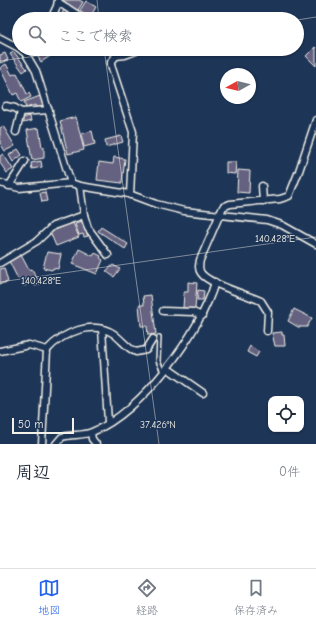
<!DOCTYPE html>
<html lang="ja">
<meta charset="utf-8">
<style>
body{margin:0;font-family:"Comic Neue","Klee One",sans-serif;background:#f2f2f3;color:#1f2937}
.controls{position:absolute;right:12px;bottom:12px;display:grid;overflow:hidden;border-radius:8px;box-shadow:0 1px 3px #0004}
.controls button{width:36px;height:36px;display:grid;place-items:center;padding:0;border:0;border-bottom:1px solid #e0e1e3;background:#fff;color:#1f2937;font:20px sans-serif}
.compass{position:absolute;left:220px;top:68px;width:36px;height:36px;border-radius:50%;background:#fff;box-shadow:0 1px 3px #0004;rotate:262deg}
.scale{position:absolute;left:12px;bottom:10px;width:62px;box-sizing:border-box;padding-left:4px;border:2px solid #f4f1e8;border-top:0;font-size:11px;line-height:14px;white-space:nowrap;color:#f4f1e8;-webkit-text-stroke:3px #1d3557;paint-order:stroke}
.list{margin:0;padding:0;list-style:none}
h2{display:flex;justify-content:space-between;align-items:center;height:52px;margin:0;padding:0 16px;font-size:17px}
h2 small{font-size:13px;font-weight:400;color:#747a83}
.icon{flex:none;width:22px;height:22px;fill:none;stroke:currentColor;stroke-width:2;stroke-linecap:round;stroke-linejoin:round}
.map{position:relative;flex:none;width:316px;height:444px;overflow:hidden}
.search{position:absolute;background:#fff;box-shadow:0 1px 3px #0004;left:12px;right:12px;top:12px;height:44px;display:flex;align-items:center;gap:10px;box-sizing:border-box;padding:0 14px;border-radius:22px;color:#747a83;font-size:15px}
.sheet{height:124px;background:#fff}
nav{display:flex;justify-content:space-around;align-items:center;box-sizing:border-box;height:56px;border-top:1px solid #e0e1e3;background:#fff;font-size:11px;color:#747a83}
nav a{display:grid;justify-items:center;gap:2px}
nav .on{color:#2563eb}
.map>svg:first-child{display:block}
.building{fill:#656281;stroke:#f4f1e8}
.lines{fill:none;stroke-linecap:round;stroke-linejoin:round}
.service-casing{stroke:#f4f1e8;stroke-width:6}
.minor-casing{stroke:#f4f1e8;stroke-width:9}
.service{stroke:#1d3557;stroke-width:3}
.minor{stroke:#1d3557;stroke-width:6}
.ticks{fill:none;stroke:#f4f1e8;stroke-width:1;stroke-opacity:0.45}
.ticks-label{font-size:10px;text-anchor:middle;fill:#f4f1e8;stroke:#1d3557;stroke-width:3;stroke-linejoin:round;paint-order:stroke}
</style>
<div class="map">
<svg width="316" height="444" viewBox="0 0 316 444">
<rect width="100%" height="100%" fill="#1d3557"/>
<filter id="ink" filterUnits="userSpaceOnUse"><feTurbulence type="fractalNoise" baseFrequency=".025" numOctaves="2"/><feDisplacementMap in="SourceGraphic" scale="8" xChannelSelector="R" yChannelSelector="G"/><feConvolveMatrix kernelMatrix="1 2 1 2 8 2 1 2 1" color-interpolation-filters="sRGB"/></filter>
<g filter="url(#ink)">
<g class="building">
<polygon points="64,0 79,0 83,2 77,12 62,2"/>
<polygon points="86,1 96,7 89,19 79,12"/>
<polygon points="64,10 72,15 70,19 61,15"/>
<polygon points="315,47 316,48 316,66 306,56"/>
<polygon points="33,49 61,49 41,62"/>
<polygon points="14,52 27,69 23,72 10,54"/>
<polygon points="5,53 8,60 0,63 0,55"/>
<polygon points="6,64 12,75 17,73 27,94 29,93 31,97 21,102 17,93 13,95 0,68"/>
<polygon points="40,96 44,106 36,108 35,105 26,108 24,102"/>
<polygon points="30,116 31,121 23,123 22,118"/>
<polygon points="76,117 84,150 68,154 60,121"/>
<polygon points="3,126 15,146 5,151 0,143 0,128"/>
<polygon points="39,128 42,147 44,147 44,158 32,160 27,130"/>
<polygon points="92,131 95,144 84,147 81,134"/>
<polygon points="121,136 123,142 106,147 105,140"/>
<polygon points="18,149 22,155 13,162 9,155"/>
<polygon points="3,154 13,169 7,173 0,163 0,156"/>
<polygon points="114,157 125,159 122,183 97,180 99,162 113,164"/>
<polygon points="41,161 42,167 32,169 31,163"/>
<polygon points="226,162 236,162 235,174 226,173"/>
<polygon points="238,170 250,171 249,193 237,192"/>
<polygon points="45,192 47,201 42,202 40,193"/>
<polygon points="82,221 88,236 84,237 83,234 79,235 75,224"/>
<polygon points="73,223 79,237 56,246 50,232"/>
<polygon points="101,227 128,244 125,249 98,231"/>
<polygon points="79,249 93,256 95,253 101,256 100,258 103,260 97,274 72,264"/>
<polygon points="47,252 61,254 58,269 53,268 52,270 43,268"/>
<polygon points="21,255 29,270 32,269 40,284 35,286 32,282 24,286 20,278 18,279 9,261"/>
<polygon points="113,265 120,269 114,277 106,271"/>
<polygon points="4,268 8,282 0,284 0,269"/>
<polygon points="188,282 197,283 195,309 183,308 184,292 188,292"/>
<polygon points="198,290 204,291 203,300 197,300"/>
<polygon points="151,295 156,334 148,335 147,326 141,326 139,305 144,305 143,296"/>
<polygon points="294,309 312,318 307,327 298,327 288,321"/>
<polygon points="282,332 282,335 284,335 285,346 275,346 272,333"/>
<polygon points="250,346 259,352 256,357 247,352"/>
</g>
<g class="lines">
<defs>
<polyline id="service" points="159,337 158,361 163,372"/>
<g id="minor">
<polyline points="58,2 84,19"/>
<polyline points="51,19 57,6 58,0"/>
<polyline points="0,38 19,48"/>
<polyline points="20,49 26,54 36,71 71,183"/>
<polyline points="113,49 116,56 111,62 111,65 133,132 130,195"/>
<polyline points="116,56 125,55 136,51 136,49"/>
<polyline points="6,106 15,108 21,112 49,110"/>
<polyline points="16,132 21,112"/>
<polyline points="0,183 19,188 71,183 80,186 129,194 156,204 184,211 267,220 282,225 316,244"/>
<polyline points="9,186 25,161"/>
<polyline points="80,186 84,215 88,228 108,255"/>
<polyline points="262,186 263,201"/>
<polyline points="0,263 37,241 53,226 84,215"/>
<polyline points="163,311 193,312 202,316"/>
<polyline points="102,329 108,422"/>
<path d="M267,331L268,312L261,301C248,295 208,284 201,273C198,269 199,265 200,260L223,207L230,204L280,199L289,196L299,171L316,120"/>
<path d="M0,351L29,345L47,350C63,332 93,320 114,334C122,340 128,349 136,352L146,350L153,339"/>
<polyline points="167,368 203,393"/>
<polyline points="91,433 92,439 96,444"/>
<polyline points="42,444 47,350"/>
<path d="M56,444L62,437C72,434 83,436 92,432C141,413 201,332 215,282"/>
</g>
</defs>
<use href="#service" class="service-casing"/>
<use href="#minor" class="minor-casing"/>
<use href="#service" class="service"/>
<use href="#minor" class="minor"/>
</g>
</g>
<path class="ticks" d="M97,0L99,19M297,20L316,17M104,49L159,444M0,61L88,49M0,282L316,237"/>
<g class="ticks-label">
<text x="275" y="242">140.428°E</text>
<text x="41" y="284">140.428°E</text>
<text x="158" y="428">37.426°N</text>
</g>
</svg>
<div class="controls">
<button><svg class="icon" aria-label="locate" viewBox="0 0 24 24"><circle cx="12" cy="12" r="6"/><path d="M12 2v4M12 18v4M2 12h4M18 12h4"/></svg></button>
</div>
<svg class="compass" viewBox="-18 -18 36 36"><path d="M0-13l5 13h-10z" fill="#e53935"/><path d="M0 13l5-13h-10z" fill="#747a83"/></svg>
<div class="scale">50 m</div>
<div class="search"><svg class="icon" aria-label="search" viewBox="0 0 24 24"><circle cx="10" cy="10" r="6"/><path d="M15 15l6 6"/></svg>ここで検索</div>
</div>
<section class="sheet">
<h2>周辺<small>0件</small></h2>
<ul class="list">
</ul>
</section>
<nav>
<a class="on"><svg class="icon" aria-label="map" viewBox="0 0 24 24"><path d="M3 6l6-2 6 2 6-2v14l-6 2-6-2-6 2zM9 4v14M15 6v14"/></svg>地図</a>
<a><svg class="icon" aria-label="directions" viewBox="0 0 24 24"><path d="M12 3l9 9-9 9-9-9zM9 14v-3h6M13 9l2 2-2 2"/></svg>経路</a>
<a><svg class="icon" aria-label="saved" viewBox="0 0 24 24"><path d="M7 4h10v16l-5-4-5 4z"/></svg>保存済み</a>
</nav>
